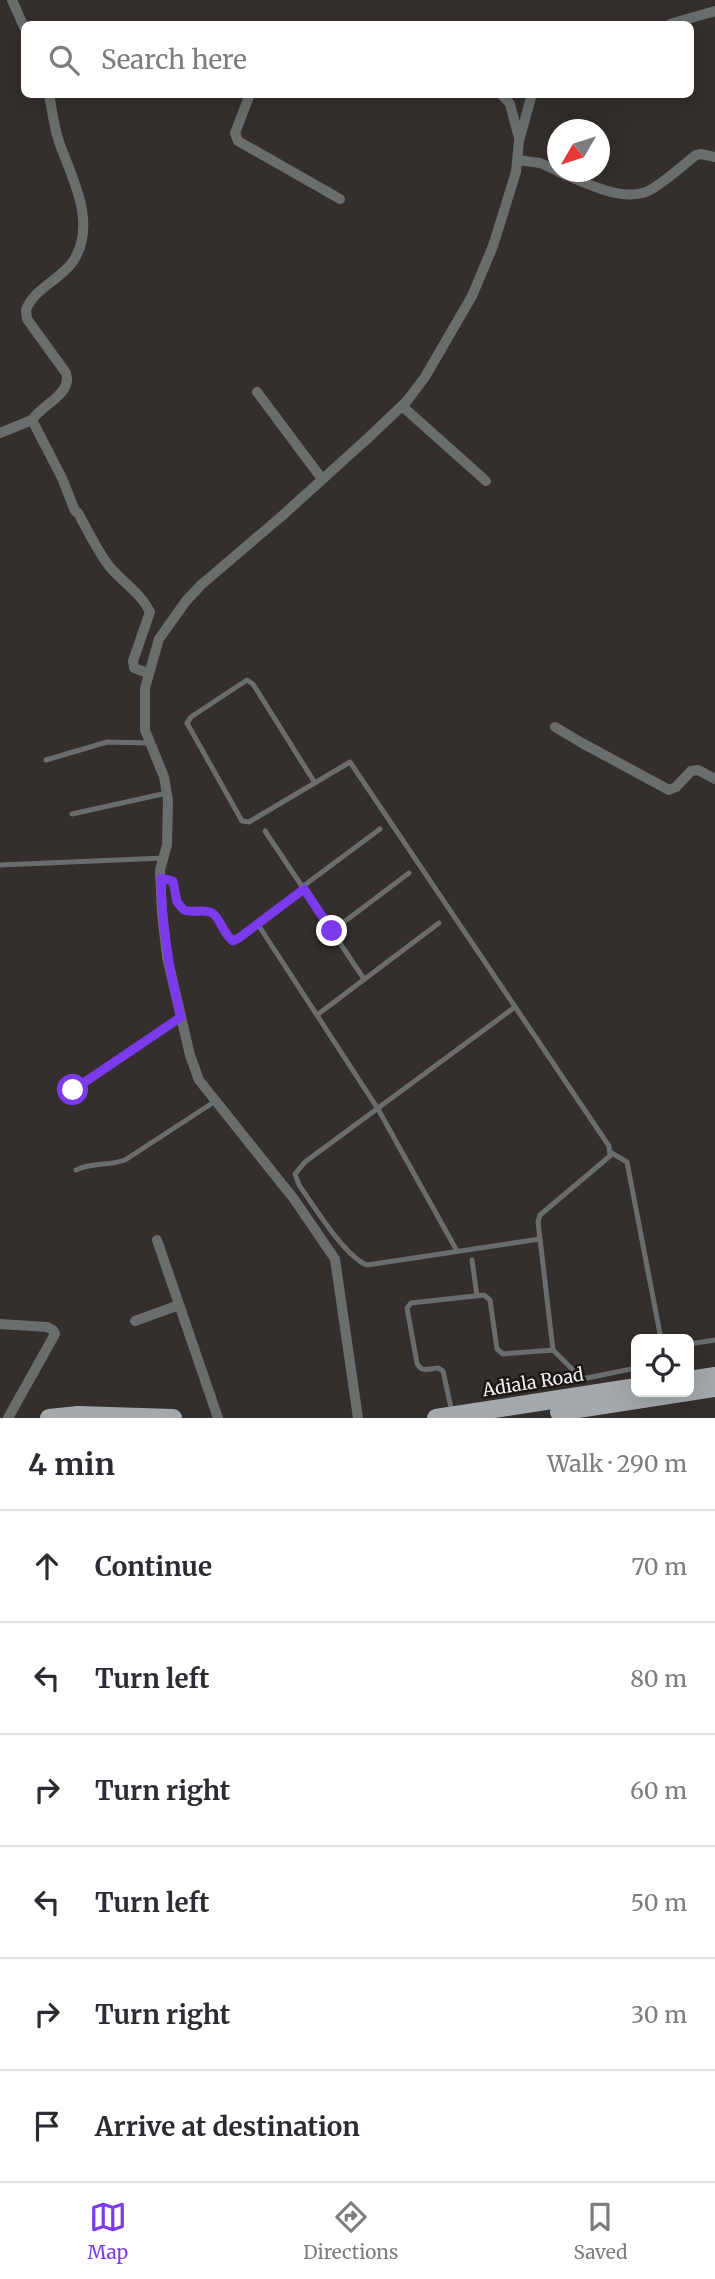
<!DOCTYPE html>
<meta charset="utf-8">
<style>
body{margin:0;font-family:Merriweather,serif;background:#f2f2f3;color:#2b2b33}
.controls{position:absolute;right:21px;bottom:21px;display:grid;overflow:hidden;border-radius:10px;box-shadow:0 7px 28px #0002}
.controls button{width:63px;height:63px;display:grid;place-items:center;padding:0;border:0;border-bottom:2px solid #e1e1e2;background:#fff;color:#2b2b33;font:35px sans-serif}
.compass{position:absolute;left:547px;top:119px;width:63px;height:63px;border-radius:50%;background:#fff;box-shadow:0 7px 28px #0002;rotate:231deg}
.stop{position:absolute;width:21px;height:21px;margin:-16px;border:5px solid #7c3aed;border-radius:50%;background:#fff}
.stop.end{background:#7c3aed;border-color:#fff;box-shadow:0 2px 7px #0008}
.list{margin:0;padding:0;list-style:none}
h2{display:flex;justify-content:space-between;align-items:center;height:91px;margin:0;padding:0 28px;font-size:30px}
h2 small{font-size:23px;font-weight:400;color:#7c7c81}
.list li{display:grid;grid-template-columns:46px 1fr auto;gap:21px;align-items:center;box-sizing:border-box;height:112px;padding:0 28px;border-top:2px solid #e1e1e2}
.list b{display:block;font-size:26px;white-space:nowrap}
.list em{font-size:23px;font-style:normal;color:#7c7c81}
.icon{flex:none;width:38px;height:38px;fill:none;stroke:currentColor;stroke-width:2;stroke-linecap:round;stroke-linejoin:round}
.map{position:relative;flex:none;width:715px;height:1418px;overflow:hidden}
.search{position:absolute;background:#fff;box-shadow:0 7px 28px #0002;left:21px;right:21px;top:21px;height:77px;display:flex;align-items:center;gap:18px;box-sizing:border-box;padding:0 24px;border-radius:10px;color:#7c7c81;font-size:26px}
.sheet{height:763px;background:#fff}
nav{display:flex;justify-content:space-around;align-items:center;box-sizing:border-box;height:98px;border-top:2px solid #e1e1e2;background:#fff;font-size:19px;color:#7c7c81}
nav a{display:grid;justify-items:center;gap:4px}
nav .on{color:#7c3aed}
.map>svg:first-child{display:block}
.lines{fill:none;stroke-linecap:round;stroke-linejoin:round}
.service{stroke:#6a6d6e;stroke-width:5}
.minor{stroke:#6a6d6e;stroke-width:10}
.primary{stroke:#a3a9ac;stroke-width:18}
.route{stroke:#7c3aed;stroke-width:9}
.labels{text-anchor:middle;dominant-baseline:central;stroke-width:5;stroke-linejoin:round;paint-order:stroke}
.street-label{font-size:18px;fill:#f2eeed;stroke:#1a1716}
</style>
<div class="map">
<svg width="715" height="1418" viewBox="0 0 715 1418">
<rect width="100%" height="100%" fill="#342e2c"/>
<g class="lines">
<g class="service">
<polyline points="46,760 107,742 150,743"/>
<polyline points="315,783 253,684 247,680 191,717 187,723 242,821 249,822 350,762 609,1146 610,1156 540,1215 538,1222 553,1350"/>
<polyline points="72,814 167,793"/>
<polyline points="265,831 364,979"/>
<polyline points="0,865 164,858"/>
<path d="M161,878L173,881L177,902L184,910L197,913L210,911C221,918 222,933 233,941L304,889"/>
<polyline points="302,887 380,829"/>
<polyline points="257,923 378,1109 457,1251"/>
<polyline points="332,931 409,873"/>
<path d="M515,1007L305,1162L295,1174L299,1185C314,1206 345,1257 367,1265L540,1239"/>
<polyline points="317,1015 439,923"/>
<polyline points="73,1090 181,1017"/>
<polyline points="610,1152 627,1162 661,1339"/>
<path d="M76,1170C93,1162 108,1166 125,1160L214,1102"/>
<polyline points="472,1260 477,1296"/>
<polyline points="689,1344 715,1340"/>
<path d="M452,1412L443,1371L438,1368C429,1369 421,1373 417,1363L407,1308L411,1303L484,1295L490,1300L497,1349L503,1354L553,1350L582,1379L636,1368"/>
</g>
<g class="minor">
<polyline points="12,0 24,27"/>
<polyline points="670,24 715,11"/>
<path d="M49,94C52,110 54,127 59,142C72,178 97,222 74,260C61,280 34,288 26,310L27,319L66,373C73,394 42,404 32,420L62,478L75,511L78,513C88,531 97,550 109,566C122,582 141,593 150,612L133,661L134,668L148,673"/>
<polyline points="250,94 235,133 238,141 340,199"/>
<polyline points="501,94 510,104 519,138"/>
<polyline points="518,160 540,163 558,171"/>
<path d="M559,172C585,182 625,205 652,189C668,179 682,166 696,155L701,154L715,157"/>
<polyline points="257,392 322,479"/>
<polyline points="402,406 486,481"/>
<polyline points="0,433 32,420"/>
<polyline points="555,727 582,743 669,790 676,787 691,771 698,770 715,779"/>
<polyline points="157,1240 218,1418"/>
<polyline points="135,1321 179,1305"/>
<polyline points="0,1324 47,1327 53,1330 55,1334 8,1418"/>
<polyline points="358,1418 335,1259 294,1199 199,1080 190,1055 167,957 162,913 160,870 167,845 168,800 164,777 145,730 145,688 159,639 186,601 201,585 283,515 368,438 406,402 425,377 472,296 493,246 516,172 519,141 532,94"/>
</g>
<g class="primary">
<polyline points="689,1380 715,1376"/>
<polyline points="559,1412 715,1388"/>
<polyline points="49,1418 78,1415 173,1418"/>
<polyline points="436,1418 636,1387"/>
</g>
</g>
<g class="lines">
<path class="route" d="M73,1090L181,1017C169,971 162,926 161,878L173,881L177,902L184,910C192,913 206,909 212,913C220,917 223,934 233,941L239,938L304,889L332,931"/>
</g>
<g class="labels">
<g class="street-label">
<text transform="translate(533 1382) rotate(-9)">Adiala Road</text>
</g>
</g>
</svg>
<div class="controls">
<button><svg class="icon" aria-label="locate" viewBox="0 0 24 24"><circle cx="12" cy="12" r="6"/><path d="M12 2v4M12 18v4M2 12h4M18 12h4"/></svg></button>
</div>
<svg class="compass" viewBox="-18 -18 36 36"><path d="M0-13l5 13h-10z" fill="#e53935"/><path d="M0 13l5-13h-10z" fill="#7c7c81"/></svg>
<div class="stop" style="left:73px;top:1090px"></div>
<div class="stop end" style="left:332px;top:931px"></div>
<div class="search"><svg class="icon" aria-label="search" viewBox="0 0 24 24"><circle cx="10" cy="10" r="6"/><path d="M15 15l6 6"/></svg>Search here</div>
</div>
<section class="sheet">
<h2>4 min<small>Walk · 290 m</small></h2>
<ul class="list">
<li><svg class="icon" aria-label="ahead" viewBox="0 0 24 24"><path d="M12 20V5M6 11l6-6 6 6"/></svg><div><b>Continue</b></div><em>70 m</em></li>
<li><svg class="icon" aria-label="left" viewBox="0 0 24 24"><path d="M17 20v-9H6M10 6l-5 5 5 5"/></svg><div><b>Turn left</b></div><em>80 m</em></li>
<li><svg class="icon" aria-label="right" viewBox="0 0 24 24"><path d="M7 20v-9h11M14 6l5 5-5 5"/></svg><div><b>Turn right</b></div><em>60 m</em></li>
<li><svg class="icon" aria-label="left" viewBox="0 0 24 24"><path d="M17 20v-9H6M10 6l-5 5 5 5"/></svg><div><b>Turn left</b></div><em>50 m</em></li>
<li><svg class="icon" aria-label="right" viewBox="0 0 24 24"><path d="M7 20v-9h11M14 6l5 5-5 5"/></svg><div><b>Turn right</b></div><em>30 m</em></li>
<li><svg class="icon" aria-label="arrive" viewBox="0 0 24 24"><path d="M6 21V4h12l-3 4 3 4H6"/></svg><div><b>Arrive at destination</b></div></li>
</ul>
</section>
<nav>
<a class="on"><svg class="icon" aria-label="map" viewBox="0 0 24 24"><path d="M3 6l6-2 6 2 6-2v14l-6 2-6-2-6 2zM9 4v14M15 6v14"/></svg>Map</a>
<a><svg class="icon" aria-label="directions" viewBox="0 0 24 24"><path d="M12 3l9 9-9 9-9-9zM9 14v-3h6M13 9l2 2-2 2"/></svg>Directions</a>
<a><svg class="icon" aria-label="saved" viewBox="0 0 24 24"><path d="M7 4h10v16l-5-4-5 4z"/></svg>Saved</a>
</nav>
